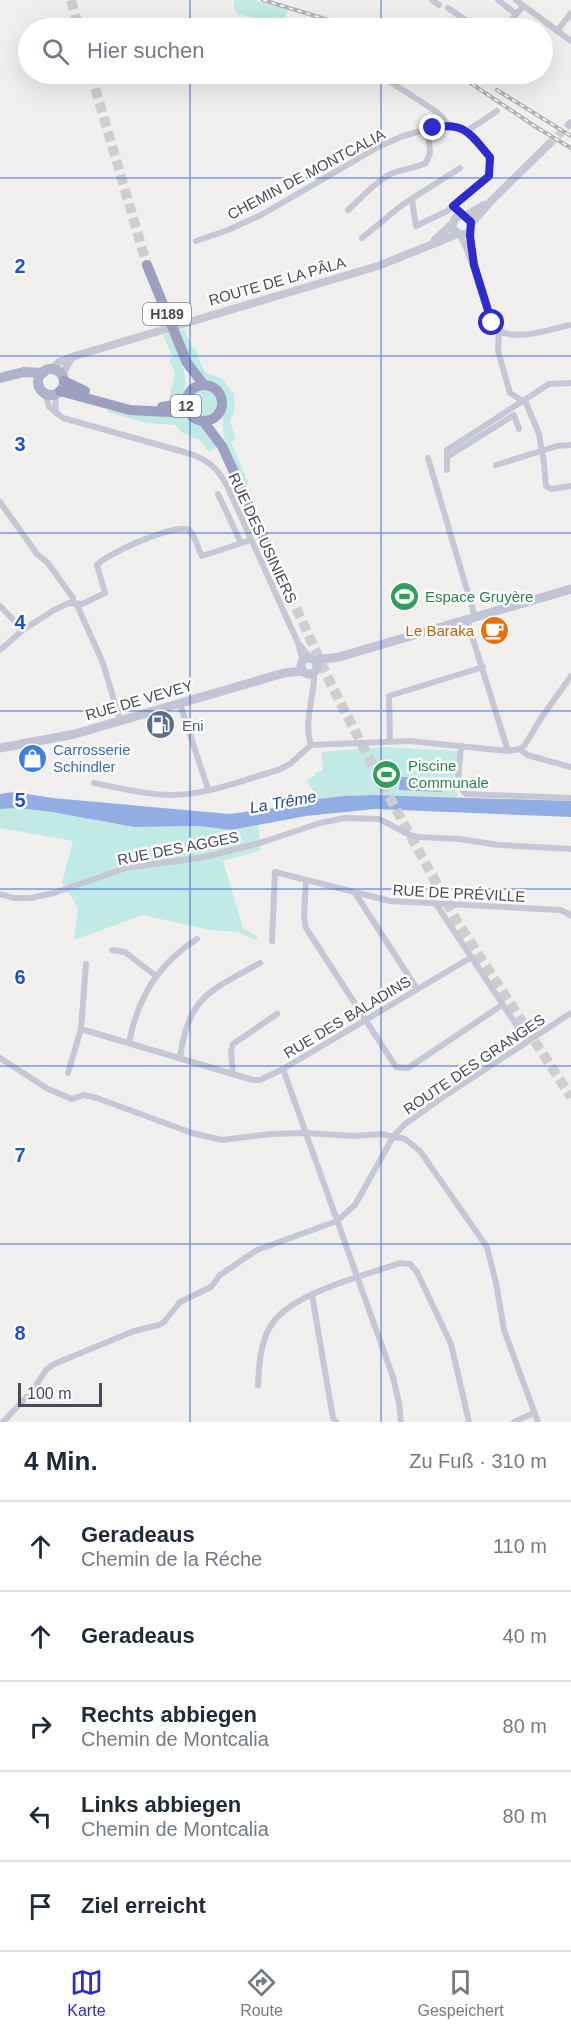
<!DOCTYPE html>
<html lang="de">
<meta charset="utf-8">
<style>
body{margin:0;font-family:Arial,sans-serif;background:#f2f2f3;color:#1f2937}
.scale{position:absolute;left:18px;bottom:15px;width:84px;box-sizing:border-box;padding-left:6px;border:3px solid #484959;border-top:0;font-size:16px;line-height:21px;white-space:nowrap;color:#484959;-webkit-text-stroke:4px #fff;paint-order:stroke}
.stop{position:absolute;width:18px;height:18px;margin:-14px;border:4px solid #2d2bce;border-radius:50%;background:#fff}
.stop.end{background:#2d2bce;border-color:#fff;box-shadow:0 2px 6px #0008}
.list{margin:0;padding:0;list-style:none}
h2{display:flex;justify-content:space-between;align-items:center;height:78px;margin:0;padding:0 24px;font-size:26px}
h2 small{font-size:20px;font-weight:400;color:#747a83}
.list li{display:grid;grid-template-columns:39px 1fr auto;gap:18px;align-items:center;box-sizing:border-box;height:90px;padding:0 24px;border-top:2px solid #e0e1e3}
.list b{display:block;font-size:22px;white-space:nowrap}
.list p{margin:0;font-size:20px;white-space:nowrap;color:#747a83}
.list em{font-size:20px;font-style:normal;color:#747a83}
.icon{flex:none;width:33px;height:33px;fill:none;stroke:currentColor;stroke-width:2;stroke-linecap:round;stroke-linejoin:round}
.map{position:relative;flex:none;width:571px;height:1422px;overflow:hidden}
.search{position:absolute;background:#fff;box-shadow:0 6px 24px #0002;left:18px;right:18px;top:18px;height:66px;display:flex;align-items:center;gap:15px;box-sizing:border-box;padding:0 21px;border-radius:33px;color:#747a83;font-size:22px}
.sheet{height:528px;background:#fff}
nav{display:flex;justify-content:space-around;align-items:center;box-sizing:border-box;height:84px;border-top:2px solid #e0e1e3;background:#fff;font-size:16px;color:#747a83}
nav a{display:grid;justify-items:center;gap:3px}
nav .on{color:#2d2bce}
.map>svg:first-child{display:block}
.green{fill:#c0eae3}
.water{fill:#92ade3}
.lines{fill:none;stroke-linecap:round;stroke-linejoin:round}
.tertiary-tunnel{stroke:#ceced0;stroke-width:8;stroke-dasharray:8 4;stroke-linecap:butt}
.trunk-tunnel{stroke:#ceced0;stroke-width:10;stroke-dasharray:10 5;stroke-linecap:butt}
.minor{stroke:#c6c7d4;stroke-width:6}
.tertiary{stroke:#c6c7d4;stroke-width:8}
.secondary{stroke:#c2c3d5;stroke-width:9}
.primary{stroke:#b0b2ca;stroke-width:10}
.trunk{stroke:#9d9fc1;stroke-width:10}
.rail-casing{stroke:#b1b1b8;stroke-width:4}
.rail{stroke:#fff;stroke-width:1.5;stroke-dasharray:4.5;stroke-linecap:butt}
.route{stroke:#2d2bce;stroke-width:8}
.grid{fill:none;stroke:#1d4ed8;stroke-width:1.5;stroke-opacity:0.55}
.labels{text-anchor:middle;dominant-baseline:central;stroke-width:5;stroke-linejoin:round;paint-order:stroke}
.shield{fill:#fff;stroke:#7f808b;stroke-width:1.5}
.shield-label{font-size:14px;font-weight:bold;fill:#484959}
.street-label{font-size:15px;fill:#484959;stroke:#fff}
.leisure-label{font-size:15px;fill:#27864d;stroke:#fff;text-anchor:start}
.food-label{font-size:15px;fill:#c56008;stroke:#fff;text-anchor:end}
.service-label{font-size:15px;fill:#4e5e75;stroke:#fff;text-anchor:start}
.shop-label{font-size:15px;fill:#366cbe;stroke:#fff;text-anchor:start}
.water-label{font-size:16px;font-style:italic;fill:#1a469a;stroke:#fff}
.grid-label{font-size:20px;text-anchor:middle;font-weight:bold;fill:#1d4ed8;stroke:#fff;stroke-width:5;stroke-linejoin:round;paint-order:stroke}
</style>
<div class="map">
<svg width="571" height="1422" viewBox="0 0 571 1422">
<rect width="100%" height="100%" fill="#f0efee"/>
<g class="green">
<polygon points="235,0 253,0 288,10 281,23 237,14 233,5"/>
<path d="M184,329L193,349L196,348L197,355L205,372L223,379L233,393L235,407L230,422L236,439L231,442L249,484L245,485C237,468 225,448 223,429C221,416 229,405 224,393C219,382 209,383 202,376C190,364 185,346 178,331Z"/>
<path d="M169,333C175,348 192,378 183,393C181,397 176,399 173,402L169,397L175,373L169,360L173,358L163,335Z"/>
<circle cx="204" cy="403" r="14"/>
<polygon points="108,408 186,418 202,426 218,447 209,452 200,440 183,433 175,425 147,423 107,412"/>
<polygon points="385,747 458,751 457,797 375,795 318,799 306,780 315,776 315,773 323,770 321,752"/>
<polygon points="18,808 52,812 134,827 199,826 231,830 258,825 261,850 223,861 243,928 258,937 255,940 238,932 210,930 143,915 74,940 78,908 62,882 73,841 0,828 0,809"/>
</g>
<g class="water">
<polygon points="400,777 442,779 442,792 399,790"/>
<polygon points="14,792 53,798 229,814 305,804 318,799 344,796 375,795 571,801 571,817 375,809 306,816 231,830 199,826 134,827 52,812 18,808 0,809 0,794"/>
</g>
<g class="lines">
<polyline class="tertiary-tunnel" points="549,144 569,125"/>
<g class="trunk-tunnel">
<polyline points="71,0 79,28"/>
<polyline points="91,74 147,265"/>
<polyline points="265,540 330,682 378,776 458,923 571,1097"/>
</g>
<g class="minor">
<polyline points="432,0 439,5"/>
<polyline points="498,0 516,14"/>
<polyline points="516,0 571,41"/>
<polyline points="448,8 477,28"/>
<polyline points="505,28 523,6"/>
<polyline points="557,31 571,13"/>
<polyline points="378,74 437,112 448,124 467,131 491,157 489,176 447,211 416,226 412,200"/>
<polyline points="467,131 497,111"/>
<path d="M348,210C362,197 376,181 393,173C404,169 415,168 426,163L430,153L428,130"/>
<polyline points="470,231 473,258"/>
<path d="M459,234C477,263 480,308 499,331L498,351L510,393L526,403L539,434L544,463L546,486L551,489L571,486"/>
<polyline points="362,238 402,205 460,168"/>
<polyline points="196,241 228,230 261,215 380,146 403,136 448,124"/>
<path d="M499,331C520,341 549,329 571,325"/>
<path d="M45,392L49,407L63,418L191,454C210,461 219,470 228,488L298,643L303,661"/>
<polyline points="55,394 56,413"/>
<polyline points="447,457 514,415 519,429"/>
<polyline points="428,458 475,617"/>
<polyline points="496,465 557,446 571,445"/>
<polyline points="447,470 447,450 549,384 571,383"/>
<polyline points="218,494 241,543"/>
<polyline points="0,502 37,554 48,563 73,598 73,603"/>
<polyline points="77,605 103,663 120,721"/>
<polyline points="0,606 23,630"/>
<polyline points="467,620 508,751"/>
<polyline points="301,646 310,658"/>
<path d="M0,650L23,630L54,610L69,603L82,604L105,593L97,565C105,554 178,522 189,530C195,535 198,549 202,556L251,540"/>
<polyline points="180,704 208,789"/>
<polyline points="390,740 389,696 483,667"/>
<polyline points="311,745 409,741 508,751 520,749"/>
<path d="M461,746C461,760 453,785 466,794L571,798"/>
<polyline points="520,749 525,745 541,718 571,676"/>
<polyline points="520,749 527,755 571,767"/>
<path d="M94,783C118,788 143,794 168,795C205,796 243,780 278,770L290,764L311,745C303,721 315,697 314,673"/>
<polyline points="306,880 304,917 306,928 396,1067 408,1068 502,1005"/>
<polyline points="355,893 417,989"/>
<polyline points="0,894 13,898 30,898 54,893 126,868 205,857 263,842 320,823 345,818 379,819 410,835 418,837 459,839 499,845 571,849"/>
<polyline points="436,904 527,1041"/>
<polyline points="272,941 275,872 390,901 560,910 567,913 571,916"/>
<polyline points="112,950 125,952 156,976"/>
<polyline points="81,1029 253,1080 260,1080 283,1069 470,958"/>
<path d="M129,1043C137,999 159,963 197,939"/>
<polyline points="0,1058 48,1089 72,1099 84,1095 97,1098 192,1133 222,1140 271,1134 305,1133 354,1136 381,1134 405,1139 420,1151 487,1247 496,1283 504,1330 538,1422"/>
<path d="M180,1058C188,996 210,991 260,963"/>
<polyline points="283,1069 393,1377 399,1403 401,1422"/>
<polyline points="68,1073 81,1029 86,964"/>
<polyline points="233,1074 231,1052 233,1044 277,1014"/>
<polyline points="312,1295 333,1418 336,1422"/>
<path d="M258,1385C259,1366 260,1344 270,1327C289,1293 364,1276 400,1263L410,1264L417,1272L451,1344L469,1422"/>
<polyline points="3,1422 33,1390 46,1370 54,1364 134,1331 159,1325 164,1322 180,1302 211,1287 220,1275 257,1250 337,1221 355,1205 393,1137 405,1124 443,1097 571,1013"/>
<polyline points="514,1422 534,1413"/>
</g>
<g class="tertiary">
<polyline points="569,125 571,123"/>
<polyline points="465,216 470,221 471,228 467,234 459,234 452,228 455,218 460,216 465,216 484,205"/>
<polyline points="471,224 492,200 549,144"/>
<polyline points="435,240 452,224"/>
<polyline points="52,369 59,362 75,356 378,266 458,234"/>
<polyline points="62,375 71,358"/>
</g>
<g class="secondary">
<circle cx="309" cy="666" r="8"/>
<polyline points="315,660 339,657 571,589"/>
<polyline points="0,748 75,734 284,673 303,671"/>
</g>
<g class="primary">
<circle cx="51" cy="382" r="13"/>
<polyline points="0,378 24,372 43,373"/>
</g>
<g class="trunk">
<polyline points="147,265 187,363 204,385"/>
<polyline points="64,381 85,391"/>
<circle cx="204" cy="403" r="18"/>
<polyline points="60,391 130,410 189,413"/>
<polyline points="162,407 174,405 186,399"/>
<polyline points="203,421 222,446 265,540"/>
</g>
<defs>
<g id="rail">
<polyline points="263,0 355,28"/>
<polyline points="347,21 369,28"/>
<polyline points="457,74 536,127 571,148"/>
<polyline points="497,90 571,136"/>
</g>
</defs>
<use href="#rail" class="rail-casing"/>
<use href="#rail" class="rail"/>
</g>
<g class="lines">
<path class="route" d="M433,128C465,121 471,135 490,157L489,176L453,206L471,222L470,236L474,265L492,323"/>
</g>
<path class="grid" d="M190,0V28M381,0V28M190,74V1422M381,74V1422M0,178H571M0,356H571M0,533H571M0,711H571M0,889H571M0,1066H571M0,1244H571"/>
<defs>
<symbol id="stadium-disc" viewBox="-11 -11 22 22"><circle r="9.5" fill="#2e9e5b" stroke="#fff"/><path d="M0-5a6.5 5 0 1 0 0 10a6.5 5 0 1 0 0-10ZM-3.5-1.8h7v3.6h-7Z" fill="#fff"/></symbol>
<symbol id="cafe-disc" viewBox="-11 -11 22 22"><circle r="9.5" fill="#e8710a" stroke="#fff"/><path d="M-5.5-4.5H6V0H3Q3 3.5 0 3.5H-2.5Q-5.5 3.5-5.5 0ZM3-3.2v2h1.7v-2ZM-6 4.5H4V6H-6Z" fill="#fff"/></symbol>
<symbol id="fuel-disc" viewBox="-11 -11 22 22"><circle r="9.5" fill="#5c6f8a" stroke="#fff"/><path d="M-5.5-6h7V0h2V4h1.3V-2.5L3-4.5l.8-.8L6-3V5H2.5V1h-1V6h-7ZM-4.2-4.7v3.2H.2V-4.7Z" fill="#fff"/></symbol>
<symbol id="shop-disc" viewBox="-11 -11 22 22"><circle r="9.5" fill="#3f7fe0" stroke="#fff"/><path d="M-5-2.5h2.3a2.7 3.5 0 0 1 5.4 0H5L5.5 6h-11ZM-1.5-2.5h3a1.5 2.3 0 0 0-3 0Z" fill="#fff"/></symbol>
</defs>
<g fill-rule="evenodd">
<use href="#stadium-disc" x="388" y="580" width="33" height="33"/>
<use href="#cafe-disc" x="478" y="614" width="33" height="33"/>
<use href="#fuel-disc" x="144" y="708" width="33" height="33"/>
<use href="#shop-disc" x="16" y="742" width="33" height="33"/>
<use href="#stadium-disc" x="370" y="758" width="33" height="33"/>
</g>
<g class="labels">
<g class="shield">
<rect x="143" y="303" width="48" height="22" rx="4.5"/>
<rect x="171" y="395" width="30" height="22" rx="4.5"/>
</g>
<g class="shield-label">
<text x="167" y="314">H189</text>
<text x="186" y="406">12</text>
</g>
<g class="street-label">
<text transform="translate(306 174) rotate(-28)">CHEMIN DE MONTCALIA</text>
<text transform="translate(277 281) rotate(-16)">ROUTE DE LA PÂLA</text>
<text transform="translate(263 538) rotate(65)">RUE DES USINIERS</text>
<text transform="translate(139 700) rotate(-16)">RUE DE VEVEY</text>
<text transform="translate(178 848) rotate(-11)">RUE DES AGGES</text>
<text transform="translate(459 893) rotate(3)">RUE DE PRÉVILLE</text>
<text transform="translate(347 1017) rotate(-31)">RUE DES BALADINS</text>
<text transform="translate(474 1064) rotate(-34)">ROUTE DES GRANGES</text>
</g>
<g class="leisure-label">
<text x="425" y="596">Espace Gruyère</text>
<text x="408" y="765">Piscine<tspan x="408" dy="17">Communale</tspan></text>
</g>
<g class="food-label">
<text x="474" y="630">Le Baraka</text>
</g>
<g class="service-label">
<text x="182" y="725">Eni</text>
</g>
<g class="shop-label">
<text x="53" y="749">Carrosserie<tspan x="53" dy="17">Schindler</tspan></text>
</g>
<g class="water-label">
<text transform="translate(283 802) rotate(-10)">La Trême</text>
</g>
</g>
<g class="grid-label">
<text x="20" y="273">2</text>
<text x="20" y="451">3</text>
<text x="20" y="629">4</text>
<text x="20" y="807">5</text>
<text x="20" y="984">6</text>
<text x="20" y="1162">7</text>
<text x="20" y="1340">8</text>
</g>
</svg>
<div class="scale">100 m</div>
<div class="stop" style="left:492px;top:323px"></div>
<div class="stop end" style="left:433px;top:128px"></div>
<div class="search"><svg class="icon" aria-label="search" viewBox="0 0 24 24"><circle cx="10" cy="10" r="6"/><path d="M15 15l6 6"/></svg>Hier suchen</div>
</div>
<section class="sheet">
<h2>4 Min.<small>Zu Fuß · 310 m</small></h2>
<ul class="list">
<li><svg class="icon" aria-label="ahead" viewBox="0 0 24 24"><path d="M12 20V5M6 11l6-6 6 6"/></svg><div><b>Geradeaus</b><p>Chemin de la Réche</p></div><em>110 m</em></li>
<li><svg class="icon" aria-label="ahead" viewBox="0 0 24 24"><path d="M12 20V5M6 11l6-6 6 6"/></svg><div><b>Geradeaus</b></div><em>40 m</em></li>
<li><svg class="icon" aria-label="right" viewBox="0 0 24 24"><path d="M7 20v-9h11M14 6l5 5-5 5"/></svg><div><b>Rechts abbiegen</b><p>Chemin de Montcalia</p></div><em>80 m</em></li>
<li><svg class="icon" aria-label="left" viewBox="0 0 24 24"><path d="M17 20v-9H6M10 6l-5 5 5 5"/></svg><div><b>Links abbiegen</b><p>Chemin de Montcalia</p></div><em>80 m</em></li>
<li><svg class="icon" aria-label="arrive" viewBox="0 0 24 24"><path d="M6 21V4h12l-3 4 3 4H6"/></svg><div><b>Ziel erreicht</b></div></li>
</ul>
</section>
<nav>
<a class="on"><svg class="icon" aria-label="map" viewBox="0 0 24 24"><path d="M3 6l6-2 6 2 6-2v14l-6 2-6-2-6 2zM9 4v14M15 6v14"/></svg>Karte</a>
<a><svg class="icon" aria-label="directions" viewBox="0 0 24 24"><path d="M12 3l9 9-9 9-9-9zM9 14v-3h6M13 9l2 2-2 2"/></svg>Route</a>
<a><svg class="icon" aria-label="saved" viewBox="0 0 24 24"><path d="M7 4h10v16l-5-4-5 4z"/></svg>Gespeichert</a>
</nav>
